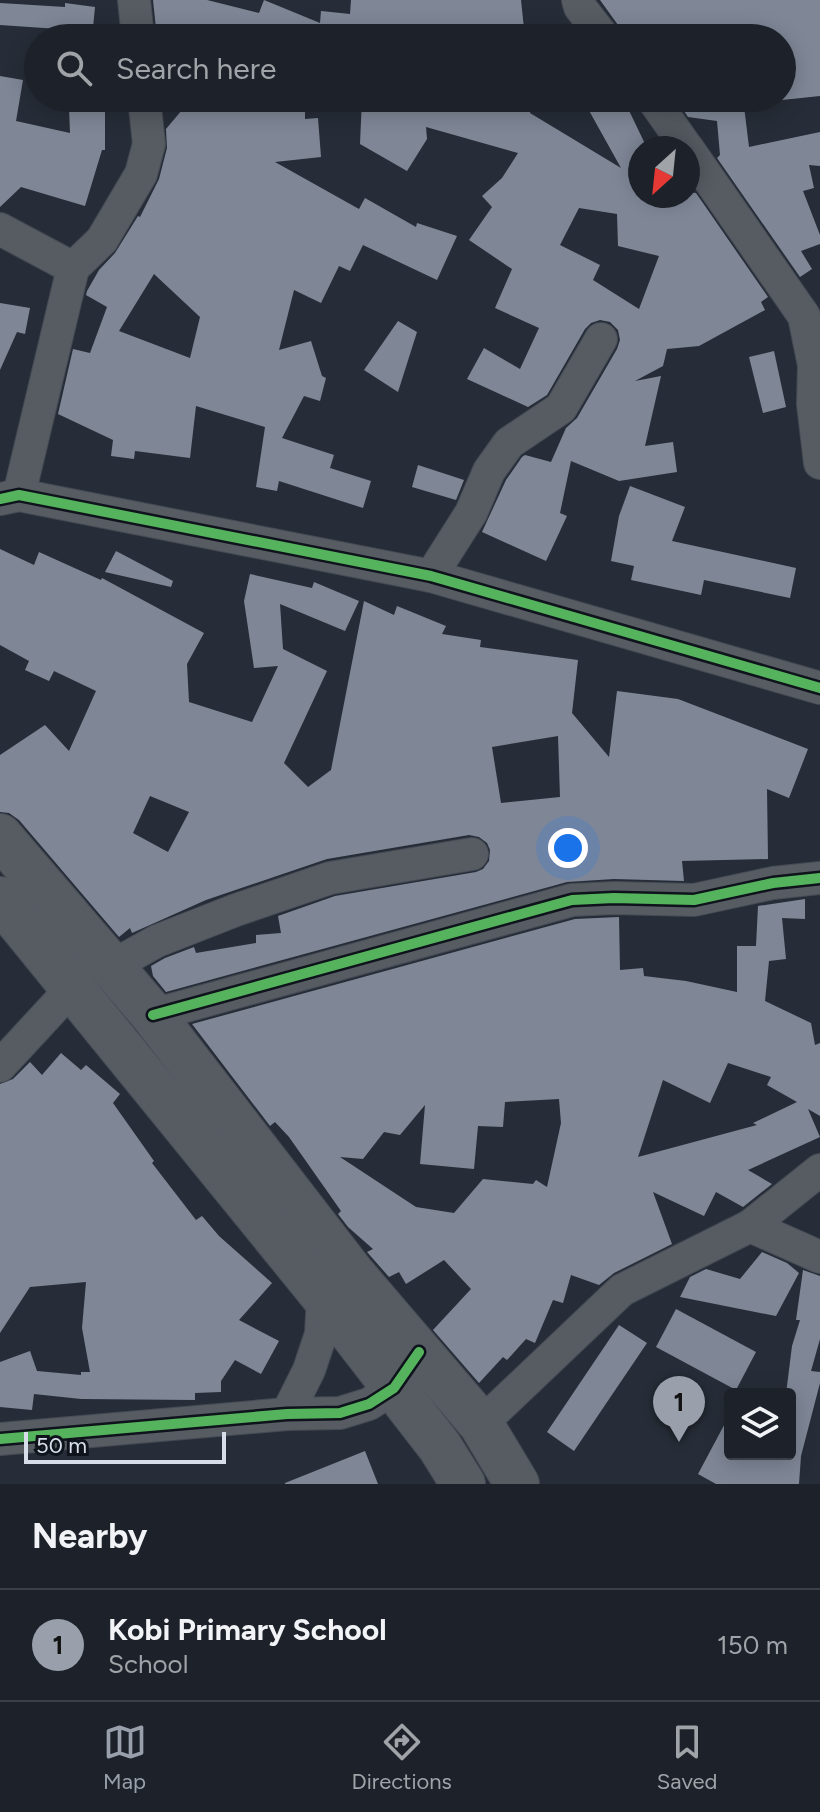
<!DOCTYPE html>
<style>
body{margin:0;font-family:Figtree,sans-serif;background:#2a2f36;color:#f1f3f6}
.controls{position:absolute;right:24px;bottom:24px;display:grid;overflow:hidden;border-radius:8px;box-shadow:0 4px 20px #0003}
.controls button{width:72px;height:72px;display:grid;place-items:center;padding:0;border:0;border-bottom:2px solid #3b3f47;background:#1d222a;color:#f1f3f6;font:40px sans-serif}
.compass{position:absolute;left:628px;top:136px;width:72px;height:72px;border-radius:50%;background:#1d222a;box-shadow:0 4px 20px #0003;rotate:207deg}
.scale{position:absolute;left:24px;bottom:20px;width:202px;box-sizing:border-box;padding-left:8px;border:4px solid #d7deea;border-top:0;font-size:22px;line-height:28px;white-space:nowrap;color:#d7deea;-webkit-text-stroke:6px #0f141c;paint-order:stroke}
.you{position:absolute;left:568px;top:848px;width:28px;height:28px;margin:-20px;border:6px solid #fff;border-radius:50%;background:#1a73e8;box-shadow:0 0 0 12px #1a73e833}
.badge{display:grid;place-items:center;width:52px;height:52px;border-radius:50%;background:#99a0ac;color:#111;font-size:26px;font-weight:700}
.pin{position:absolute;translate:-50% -66px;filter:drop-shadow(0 2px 4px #0008)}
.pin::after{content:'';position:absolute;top:42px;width:28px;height:24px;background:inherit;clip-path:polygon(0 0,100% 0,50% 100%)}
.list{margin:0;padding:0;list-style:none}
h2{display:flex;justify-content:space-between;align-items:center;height:104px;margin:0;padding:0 32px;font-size:34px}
h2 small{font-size:26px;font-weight:400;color:#a0a4a8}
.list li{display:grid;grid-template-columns:52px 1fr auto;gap:24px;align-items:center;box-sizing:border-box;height:112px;padding:0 32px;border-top:2px solid #3b3f47}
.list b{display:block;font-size:30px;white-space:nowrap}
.list p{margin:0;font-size:26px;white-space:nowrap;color:#a0a4a8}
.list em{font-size:26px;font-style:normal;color:#a0a4a8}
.icon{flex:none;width:44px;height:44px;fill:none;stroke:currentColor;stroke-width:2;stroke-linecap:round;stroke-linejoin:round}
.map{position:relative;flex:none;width:820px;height:1484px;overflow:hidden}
.search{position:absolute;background:#1d222a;box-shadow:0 4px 20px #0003;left:24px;right:24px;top:24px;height:88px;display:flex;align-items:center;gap:20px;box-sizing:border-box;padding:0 28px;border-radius:44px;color:#a0a4a8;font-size:30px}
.sheet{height:216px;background:#1d222a}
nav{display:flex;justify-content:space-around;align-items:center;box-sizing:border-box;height:112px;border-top:2px solid #3b3f47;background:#1d222a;font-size:22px;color:#a0a4a8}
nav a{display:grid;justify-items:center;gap:4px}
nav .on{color:#99a0ac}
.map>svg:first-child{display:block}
.building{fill:#7f8797;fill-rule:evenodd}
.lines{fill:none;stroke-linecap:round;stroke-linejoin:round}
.minor-casing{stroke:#444a53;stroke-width:34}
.secondary-casing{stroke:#444a53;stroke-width:46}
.minor{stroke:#575c63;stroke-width:32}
.secondary{stroke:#575c63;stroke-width:44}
.cycleway-casing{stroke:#0f141c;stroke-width:15}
.cycleway{stroke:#56b35d;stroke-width:10}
</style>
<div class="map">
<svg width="820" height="1484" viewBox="0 0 820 1484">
<rect width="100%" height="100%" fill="#272d38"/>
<g class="building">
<polygon points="153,0 207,0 259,13 264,0 320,23 321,11 350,14 351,0 521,0 525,38 157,38"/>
<polygon points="600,0 820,0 820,96 782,100 782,38 713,38 713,28 663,38 629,38 628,24 618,25"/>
<polygon points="0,3 65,7 65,3 95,7 92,38 60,38 59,29 0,25"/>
<polygon points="0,76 23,80 16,121 70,133 69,108 79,108 79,98 105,98 105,150 102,150 85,206 21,187 0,207"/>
<path d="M192,98H253L305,102V119L318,118L321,157L275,162L359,209L365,198L416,227L417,223L457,236L437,280L363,245L350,271L339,266L321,303L294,290L279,350L311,341L322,376L326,378L320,401L304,396L282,438L334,455L330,468L371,481L363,508L279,481L277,491L256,487L265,427L196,406L190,458L135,451L134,459L111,456L113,440L58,414L73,349L90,353L107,307L86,295L87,291L99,270L115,253L138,216L140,217L159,179L167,148L166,129ZM154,274L200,317L190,358L119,331Z"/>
<path d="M362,98H533L530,113L621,168L582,98H623L647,148H640V196H688V192L696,193L768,297L761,302L765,310L699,346L667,349L663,366L635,381L661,376L645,446L673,442L677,472L619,481L571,461L560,513L567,516L546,561L482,532L506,480L522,457L525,455L551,462L566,428L577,418L617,349L620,340L618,330L610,322L600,320L591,323L585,329L547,395L528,407L467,379L484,348L520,369L539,328L495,308L512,269L469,240L492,207L482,196L502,178L518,153L426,127L427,139L407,171L360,144ZM579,208L617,214L618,246L659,256L639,309L593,280L600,265L560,245Z"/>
<polygon points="675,98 743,98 749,147 820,132 820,166 809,165 814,188 803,191 820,235 820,244 801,251 812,269 800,277 717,158 720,155 717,121 688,117"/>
<polygon points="0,303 30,308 25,334 17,332 0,370"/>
<polygon points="398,321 417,332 398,392 364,370"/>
<polygon points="774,351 786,407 763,413 749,357"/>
<polygon points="418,465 464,480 456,500 412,487"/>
<polygon points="630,486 685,507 672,541 796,568 790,598 704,580 701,595 631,580 634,566 611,561 619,516"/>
<path d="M0,549L34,565L39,552L101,580L102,578L204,633L187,664L189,702L252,722L278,666L254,668L244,601L250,574L312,588L314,582L359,601L345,631L280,604L283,649L327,671L284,763L308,787L331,770L364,601L394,615L397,606L446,626L442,634L481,640L480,647L578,660L572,713L609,757L617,691L678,699L808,749L789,798L767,789L768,859L682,861L684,881L614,879L567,882L166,992L153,976L151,966L165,958L194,947L196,953L256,943V935L281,933L278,916L335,896L476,872L483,869L489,861L490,850L487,843L479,837L469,835L327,859L206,900L132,933L130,928L119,937L19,820L9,813L0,812V755L45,725L69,751L96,691L54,671L49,681L25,670L29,661L0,645ZM558,736L560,797L501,803L492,747ZM150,796L189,812L168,852L133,833Z"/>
<polygon points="116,551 173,581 171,587 105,572"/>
<path d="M805,899V919L782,918L786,959L769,961L765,1001L811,1023L815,1045L820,1043V1116L808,1109L820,1137L748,1170L772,1184L743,1207L716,1192L704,1216L653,1192L672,1244L614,1273L599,1285L571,1275L563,1303L553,1300L535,1343L526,1339L507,1360L503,1357L479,1383L433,1330L471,1289L444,1260L406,1284L399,1272L389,1277L367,1252L373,1249L348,1227L338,1214L341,1211L289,1137L275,1122L270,1126L192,1024L575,919L619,917L620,970L643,968L644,976L686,981L737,992V946H756L758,906ZM728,1063L771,1077L767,1085L797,1102L753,1123L757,1125L638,1157L663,1080L710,1103ZM559,1099L561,1123L547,1187L536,1180L533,1184L483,1179L454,1213L416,1207L340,1157L363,1159L384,1132L400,1135L425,1105L420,1164L474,1169L478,1126L503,1127L505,1102Z"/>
<polygon points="61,1053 81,1070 86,1065 120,1094 113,1103 154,1161 152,1163 196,1220 202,1216 219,1236 272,1283 239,1320 279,1341 261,1374 235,1360 221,1381 221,1392 195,1393 195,1400 81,1399 34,1394 32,1410 0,1407 0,1362 30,1351 37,1371 81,1375 81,1372 90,1372 82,1328 86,1282 30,1287 0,1333 0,1084 13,1079 30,1062 42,1075"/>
<polygon points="762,1252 787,1263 799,1273 776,1316 680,1297 690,1277 706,1269 740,1279"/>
<polygon points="803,1270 820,1276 820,1339 811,1371 820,1372 820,1383 801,1456 799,1484 716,1484 698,1474 730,1414 730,1454 790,1454 790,1394 786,1394 792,1346 800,1320 796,1320"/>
<polygon points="676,1309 756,1352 736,1390 656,1347"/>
<polygon points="619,1325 647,1343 574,1451 547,1432"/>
<polygon points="365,1451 378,1484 285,1484 285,1483"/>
</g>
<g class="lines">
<defs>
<g id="minor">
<polyline points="134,0 138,38"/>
<polyline points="578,0 580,7 604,38"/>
<polyline points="652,98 687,148"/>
<polyline points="688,149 804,316 814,365 813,404 820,463"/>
<polyline points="0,229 73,268"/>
<polyline points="19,495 73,268 102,240 141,174 149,144 144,98"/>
<polyline points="0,499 19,495 431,576 820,688"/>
<polyline points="431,576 471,513 489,471 509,443 561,408 601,339"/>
<polyline points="112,966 157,941 236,910 330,878 472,854"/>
<polyline points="153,1015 572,900 614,898 694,900 773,883 820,878"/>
<polyline points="0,1066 73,987"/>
<polyline points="750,1226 820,1170"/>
<polyline points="287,1414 309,1370 321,1334 323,1296"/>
<polyline points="481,1424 622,1290 750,1226 820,1257"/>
<polyline points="0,1439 287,1414 340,1413 369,1404 394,1388 405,1372"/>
</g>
<g id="secondary">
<polyline points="0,836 153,1015 352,1273 481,1424 517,1484"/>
<polyline points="0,899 323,1296 440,1447 463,1484"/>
</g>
</defs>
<use href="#minor" class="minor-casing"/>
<use href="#secondary" class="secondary-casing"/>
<use href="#minor" class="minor"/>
<use href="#secondary" class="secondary"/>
<defs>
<g id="cycleway">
<polyline points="0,499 19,495 431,576 820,688"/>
<polyline points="153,1015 572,900 614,898 694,900 773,883 820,878"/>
<polyline points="0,1439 287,1414 340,1413 369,1404 394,1388 419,1352"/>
</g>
</defs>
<use href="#cycleway" class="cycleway-casing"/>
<use href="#cycleway" class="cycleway"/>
</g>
</svg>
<div class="controls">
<button><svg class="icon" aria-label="layers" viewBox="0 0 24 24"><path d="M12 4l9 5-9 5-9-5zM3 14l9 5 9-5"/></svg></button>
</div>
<svg class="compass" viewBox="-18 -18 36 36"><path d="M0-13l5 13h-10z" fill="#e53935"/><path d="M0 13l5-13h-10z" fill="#a0a4a8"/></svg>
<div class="scale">50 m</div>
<div class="you"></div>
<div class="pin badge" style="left:679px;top:1442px">1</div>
<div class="search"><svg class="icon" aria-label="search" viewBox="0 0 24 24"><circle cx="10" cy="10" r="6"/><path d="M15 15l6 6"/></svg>Search here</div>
</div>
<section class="sheet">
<h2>Nearby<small></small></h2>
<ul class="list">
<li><span class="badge">1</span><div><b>Kobi Primary School</b><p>School</p></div><em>150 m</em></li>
</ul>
</section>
<nav>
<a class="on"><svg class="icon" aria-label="map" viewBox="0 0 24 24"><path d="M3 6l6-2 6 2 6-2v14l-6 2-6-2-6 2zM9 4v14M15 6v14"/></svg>Map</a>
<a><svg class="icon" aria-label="directions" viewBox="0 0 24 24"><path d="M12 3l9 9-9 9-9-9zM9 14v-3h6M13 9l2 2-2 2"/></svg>Directions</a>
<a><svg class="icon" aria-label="saved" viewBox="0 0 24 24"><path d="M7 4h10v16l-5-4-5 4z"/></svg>Saved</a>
</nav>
